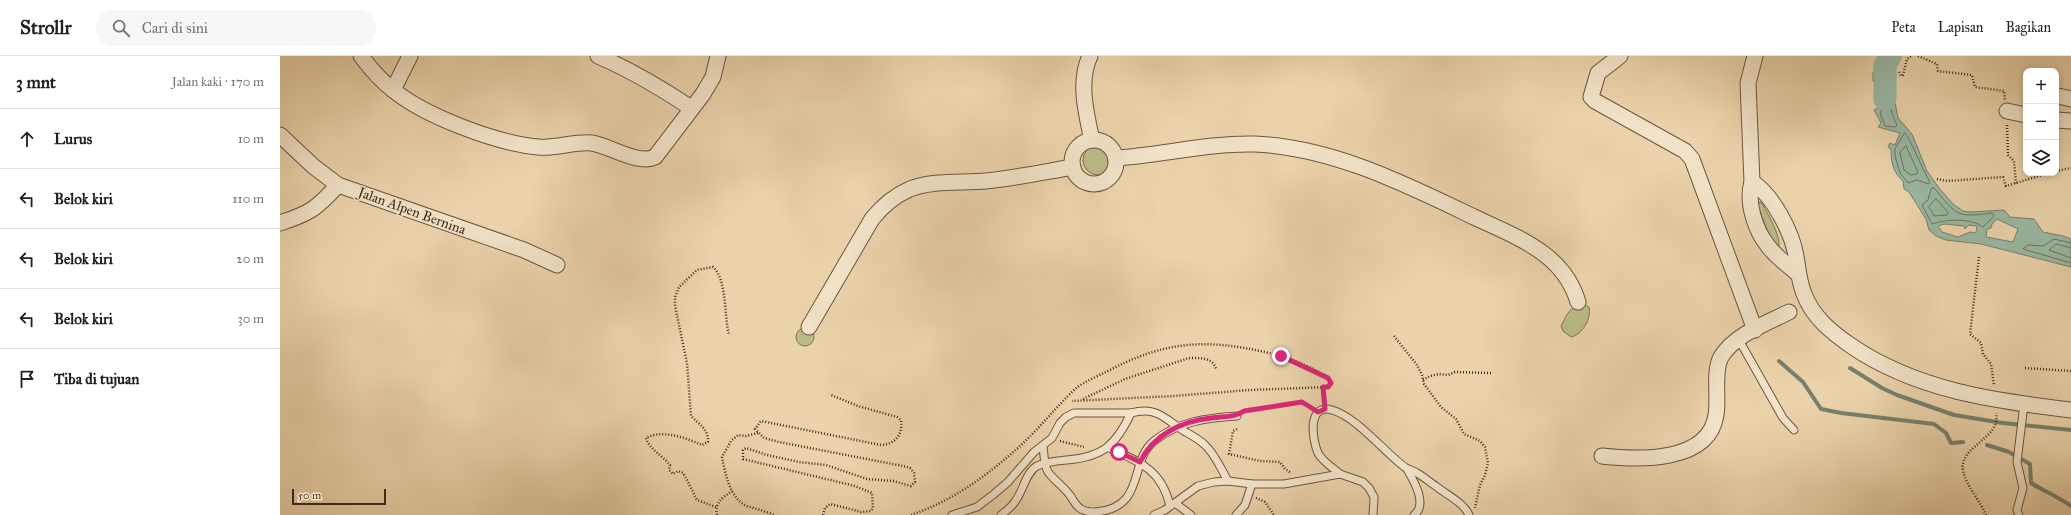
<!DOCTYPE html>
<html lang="id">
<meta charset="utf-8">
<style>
body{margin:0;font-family:"IM FELL Great Primer",serif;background:#f6f6f6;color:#202124}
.controls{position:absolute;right:12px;top:12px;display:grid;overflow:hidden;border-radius:8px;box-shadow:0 2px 6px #0003}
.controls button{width:36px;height:36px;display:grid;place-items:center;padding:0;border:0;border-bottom:1px solid #e0e0e0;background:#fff;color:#202124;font:20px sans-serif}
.scale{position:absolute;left:12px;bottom:10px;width:94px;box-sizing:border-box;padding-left:4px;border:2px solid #432b1b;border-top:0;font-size:11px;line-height:14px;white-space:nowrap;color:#432b1b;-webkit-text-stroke:3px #f1e2c8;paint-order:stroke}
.stop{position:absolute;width:12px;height:12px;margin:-9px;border:3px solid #db2777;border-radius:50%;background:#fff}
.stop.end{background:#db2777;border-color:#fff;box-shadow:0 1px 4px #0008}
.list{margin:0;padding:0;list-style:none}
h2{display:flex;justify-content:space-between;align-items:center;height:52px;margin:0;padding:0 16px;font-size:17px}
h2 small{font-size:13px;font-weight:400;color:#757577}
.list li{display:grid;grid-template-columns:26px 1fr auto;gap:12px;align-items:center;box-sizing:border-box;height:60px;padding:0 16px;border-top:1px solid #e0e0e0}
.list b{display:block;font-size:15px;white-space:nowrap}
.list em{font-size:13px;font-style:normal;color:#757577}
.icon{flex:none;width:22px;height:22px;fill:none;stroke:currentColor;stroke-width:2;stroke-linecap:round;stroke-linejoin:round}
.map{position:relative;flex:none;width:1791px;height:459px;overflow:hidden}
header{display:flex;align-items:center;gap:24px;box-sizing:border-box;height:56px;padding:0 20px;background:#fff;border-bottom:1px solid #e0e0e0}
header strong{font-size:19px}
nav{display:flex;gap:22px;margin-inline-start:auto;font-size:14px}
.search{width:280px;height:36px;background:#f6f6f6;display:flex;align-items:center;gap:10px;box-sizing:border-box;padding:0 14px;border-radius:22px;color:#757577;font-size:15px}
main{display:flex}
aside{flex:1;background:#fff}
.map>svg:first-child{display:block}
.green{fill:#babb86;stroke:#7e7350}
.water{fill:#99b8a3;stroke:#77806d;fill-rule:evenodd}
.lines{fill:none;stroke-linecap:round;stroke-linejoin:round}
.shore{stroke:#6e725f;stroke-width:1}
.stream{stroke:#77806d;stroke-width:4}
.river{stroke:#99b8a3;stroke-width:23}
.service-casing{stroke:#6d553f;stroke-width:9}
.minor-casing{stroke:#6d553f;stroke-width:17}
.path{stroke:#432b1b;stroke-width:2.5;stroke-dasharray:1 2;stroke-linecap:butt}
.service{stroke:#f1e2c8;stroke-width:7}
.minor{stroke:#f1e2c8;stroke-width:15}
.route{stroke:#db2777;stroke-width:5}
.labels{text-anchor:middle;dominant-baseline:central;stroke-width:3;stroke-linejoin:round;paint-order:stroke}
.street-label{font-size:14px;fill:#432b1b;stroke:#f1e2c8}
</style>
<header>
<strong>Strollr</strong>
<div class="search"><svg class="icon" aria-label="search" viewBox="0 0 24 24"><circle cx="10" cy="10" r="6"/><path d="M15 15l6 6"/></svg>Cari di sini</div>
<nav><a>Peta</a><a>Lapisan</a><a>Bagikan</a></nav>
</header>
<main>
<aside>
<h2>3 mnt<small>Jalan kaki · 170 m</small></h2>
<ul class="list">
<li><svg class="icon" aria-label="ahead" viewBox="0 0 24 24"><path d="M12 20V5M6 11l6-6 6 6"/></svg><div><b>Lurus</b></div><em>10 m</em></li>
<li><svg class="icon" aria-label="left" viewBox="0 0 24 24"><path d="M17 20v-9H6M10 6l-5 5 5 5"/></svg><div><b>Belok kiri</b></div><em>110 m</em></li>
<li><svg class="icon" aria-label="left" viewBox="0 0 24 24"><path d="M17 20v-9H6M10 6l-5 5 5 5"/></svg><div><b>Belok kiri</b></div><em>20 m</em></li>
<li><svg class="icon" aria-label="left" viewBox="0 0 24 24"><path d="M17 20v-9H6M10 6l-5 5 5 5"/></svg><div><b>Belok kiri</b></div><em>30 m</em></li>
<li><svg class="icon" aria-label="arrive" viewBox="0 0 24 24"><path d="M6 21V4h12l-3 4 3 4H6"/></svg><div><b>Tiba di tujuan</b></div></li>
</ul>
</aside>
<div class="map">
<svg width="1791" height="459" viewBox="0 0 1791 459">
<rect width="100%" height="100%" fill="#ead2aa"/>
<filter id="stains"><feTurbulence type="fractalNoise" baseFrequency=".005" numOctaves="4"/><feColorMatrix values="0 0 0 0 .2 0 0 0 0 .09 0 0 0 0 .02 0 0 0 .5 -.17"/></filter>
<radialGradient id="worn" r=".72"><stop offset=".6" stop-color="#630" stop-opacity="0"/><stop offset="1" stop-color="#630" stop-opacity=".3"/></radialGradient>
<g class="green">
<circle cx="818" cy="104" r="15"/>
<path d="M1479,146L1482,147L1484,151C1489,160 1503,184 1498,193L1488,177L1478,150Z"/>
<path d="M1302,247L1309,251C1312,262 1302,279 1291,281L1283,275L1281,270C1286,260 1290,250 1302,247Z"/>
<circle cx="525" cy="281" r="9"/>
</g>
<path class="water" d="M1604,12L1616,17L1614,41L1618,62L1632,78L1647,115L1659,132L1673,148L1683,155L1691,156L1724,154L1730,161L1754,163L1763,176L1783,180L1791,183V211L1701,188L1666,184L1656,180L1649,174L1646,163L1629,136L1624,133L1623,125C1613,117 1611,105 1611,93L1608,91L1610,87L1615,89L1620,77L1598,71L1601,67L1594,54L1600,50L1596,38V28L1593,25V16ZM1717,163L1738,173L1733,186L1706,181L1707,173L1711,172L1712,168ZM1664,168L1684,170L1685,173L1689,169L1697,170L1696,177L1690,176L1678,181L1662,176L1658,170Z"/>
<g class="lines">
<g class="shore">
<path d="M1604,17L1611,20C1608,36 1609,55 1617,69L1616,71L1605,70L1600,57L1604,50L1597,20Z"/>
<path d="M1625,77C1629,80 1644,117 1650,126L1649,128L1637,124L1628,127L1620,117L1615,100V93Z"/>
<polygon points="1626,90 1638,116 1637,118 1631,119 1624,114 1620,97"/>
<path d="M1654,132C1677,159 1675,162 1712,157L1714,160L1703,171C1691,162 1666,163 1652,168L1642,149L1648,144L1651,133Z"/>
<polygon points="1656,143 1668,156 1667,159 1654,160 1649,151"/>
<polyline points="1791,187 1774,183 1763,190 1748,189 1743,193 1791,207"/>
<polyline points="1791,192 1776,188 1769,194 1791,202"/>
</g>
<g class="stream">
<polyline points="1499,305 1523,326 1541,353 1561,357 1654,368 1666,377 1671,387 1683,386"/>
<polyline points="1570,312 1602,332 1617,339 1674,359 1723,367 1791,374"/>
<path d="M1707,389L1729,396L1750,408L1751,427C1764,435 1778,441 1791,450"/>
</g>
<polyline class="river" points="1605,43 1605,10 1610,0"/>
<defs>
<g id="service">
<polyline points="1459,284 1503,362 1514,374"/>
<path d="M763,390C764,398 764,407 767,414C771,423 787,432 793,444C798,453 804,456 815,456C867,452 848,406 874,385C899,365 927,362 957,360"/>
<path d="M829,392C860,406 882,414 890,450"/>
<path d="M1127,413C1134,425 1148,449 1134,459"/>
<path d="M1060,418C1053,412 1042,405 1038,397C1032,383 1027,347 1052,354C1077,361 1105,397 1126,412C1130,414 1134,415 1137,417C1144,421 1151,427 1157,431C1167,439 1184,447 1189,459"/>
<polyline points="895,447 911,459"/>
<path d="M672,459L697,451L714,438L728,426L754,396L772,382L780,367L786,361L794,357H851C877,350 885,363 904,375C911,379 919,383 925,389C935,398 941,413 948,425"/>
<path d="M721,459C726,455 733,450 736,444C743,435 746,416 757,410C766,406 777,405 787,404C823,401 836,389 851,357"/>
<polyline points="874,459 885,454 918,430 934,426 948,425 972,428 1004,428 1060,418 1083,426 1089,432 1094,441 1093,459"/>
<polyline points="956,459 965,449 972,428"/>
<polyline points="1739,459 1737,454 1743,432 1737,406 1744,348"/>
</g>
<g id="minor">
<path d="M81,0C90,12 100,24 112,33C144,60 216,87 258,91C275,93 295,85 312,87C330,90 358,109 375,101L423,38L433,21L438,0"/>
<path d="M318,0C351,14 381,32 411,52"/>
<path d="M810,0C798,25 806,57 812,84"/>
<polyline points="1340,0 1318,17 1311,41 1315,45 1405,95 1412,103 1475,274"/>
<path d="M1475,0L1468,27L1472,126C1466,146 1475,174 1488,190C1496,201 1508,209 1518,218"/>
<polyline points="113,34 130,0"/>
<polyline points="1778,40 1791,43"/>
<polyline points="1727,55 1746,59"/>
<polyline points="1776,64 1791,65"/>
<polyline points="0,79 33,110 58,129 244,194 277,209"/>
<circle cx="814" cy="106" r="22"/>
<path d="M836,102C882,99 928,87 974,88C1052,91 1125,128 1194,161C1217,172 1243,182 1264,198C1280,210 1292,226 1298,246"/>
<path d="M1472,126C1492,138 1512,176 1516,200C1518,213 1519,225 1524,238C1533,261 1550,275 1570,289C1635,334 1714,345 1791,354"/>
<path d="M0,167C31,157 37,152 58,129"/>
<path d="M529,271L592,163C603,149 614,140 630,133C652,124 682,127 706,125C735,122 764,116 793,111"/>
<path d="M1322,400C1358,404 1429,407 1436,359C1439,343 1433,315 1441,301C1454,279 1487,267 1509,256"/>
</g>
</defs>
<use href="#service" class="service-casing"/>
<use href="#minor" class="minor-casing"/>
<g class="path">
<polyline points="1638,0 1657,8 1658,15 1692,19 1695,31 1724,35 1725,44"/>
<polyline points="1619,16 1621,20 1623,19 1627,3 1631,0"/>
<polyline points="1727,69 1728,99 1734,105 1736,128"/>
<polyline points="1776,115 1791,112"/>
<polyline points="1657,123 1667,125 1723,121 1726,130 1769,117"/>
<polyline points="1699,201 1690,278 1701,287 1703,298 1711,308 1714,330"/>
<polyline points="1114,280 1137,309 1142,319 1144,328 1161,351 1176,363 1184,378 1200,385 1205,391 1208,407 1205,419 1200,429 1195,452"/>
<polyline points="1745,312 1791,315"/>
<polyline points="1143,324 1150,320 1159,318 1168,319 1175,316 1211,317"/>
<polyline points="1043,331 1044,345"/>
<path d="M803,343L845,323L909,302C919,302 933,301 936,313"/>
<polyline points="964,355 1022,346 1031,352"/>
<polyline points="957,373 953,375 949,398 980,405 1000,406 1005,413 1011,417"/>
<path d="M478,377L466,380L458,379L451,385L442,401C445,417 450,443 467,450C476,453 485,455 494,459"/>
<polyline points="780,385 804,391"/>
<polyline points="976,442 985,446 994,459"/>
<path d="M436,451L417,444L407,424L403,417L398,415L393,418L389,414L390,409C383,400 369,393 366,382C382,373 406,382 422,389L428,386C429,374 419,368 411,360L407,307L395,250V241L399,231L417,214L433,211C447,223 444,260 449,279"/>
<path d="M437,459C435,446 442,442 452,435"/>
<path d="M543,459L545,452L550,448L581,456L591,455L593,452L592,437L575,430L463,403V394L466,392L487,399L519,406L546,409L587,423L613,425L631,430L635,426L634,417L630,412L623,410L499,386L484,382L475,373L481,365L601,389C616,388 623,378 621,364L617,361L578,350L551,339"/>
<path d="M631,459C669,446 701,424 731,398C754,379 773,354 794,334C803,326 816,321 826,316C884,285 925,282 989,297C1004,300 1044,314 1051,327L1048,331L970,334L893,340L792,345"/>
<path d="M1706,459C1700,445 1686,429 1683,415C1679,394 1708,386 1715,369C1717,366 1716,361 1717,357"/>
</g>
<use href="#service" class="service"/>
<use href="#minor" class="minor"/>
</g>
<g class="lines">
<path class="route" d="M839,396L860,406C873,379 902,365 931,362C943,360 954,362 964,355L1022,346L1038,356L1045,353L1043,331H1048L1051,327L1048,322L1001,300"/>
</g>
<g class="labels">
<g class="street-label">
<text transform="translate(132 155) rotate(20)">Jalan Alpen Bernina</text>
</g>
</g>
<rect width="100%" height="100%" filter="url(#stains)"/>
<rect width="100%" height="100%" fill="url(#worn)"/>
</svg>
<div class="controls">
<button>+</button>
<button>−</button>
<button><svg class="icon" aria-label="layers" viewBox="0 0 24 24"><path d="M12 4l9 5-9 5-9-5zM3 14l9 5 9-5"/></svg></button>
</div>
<div class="scale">50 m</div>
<div class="stop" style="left:839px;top:396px"></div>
<div class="stop end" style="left:1001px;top:300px"></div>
</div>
</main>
